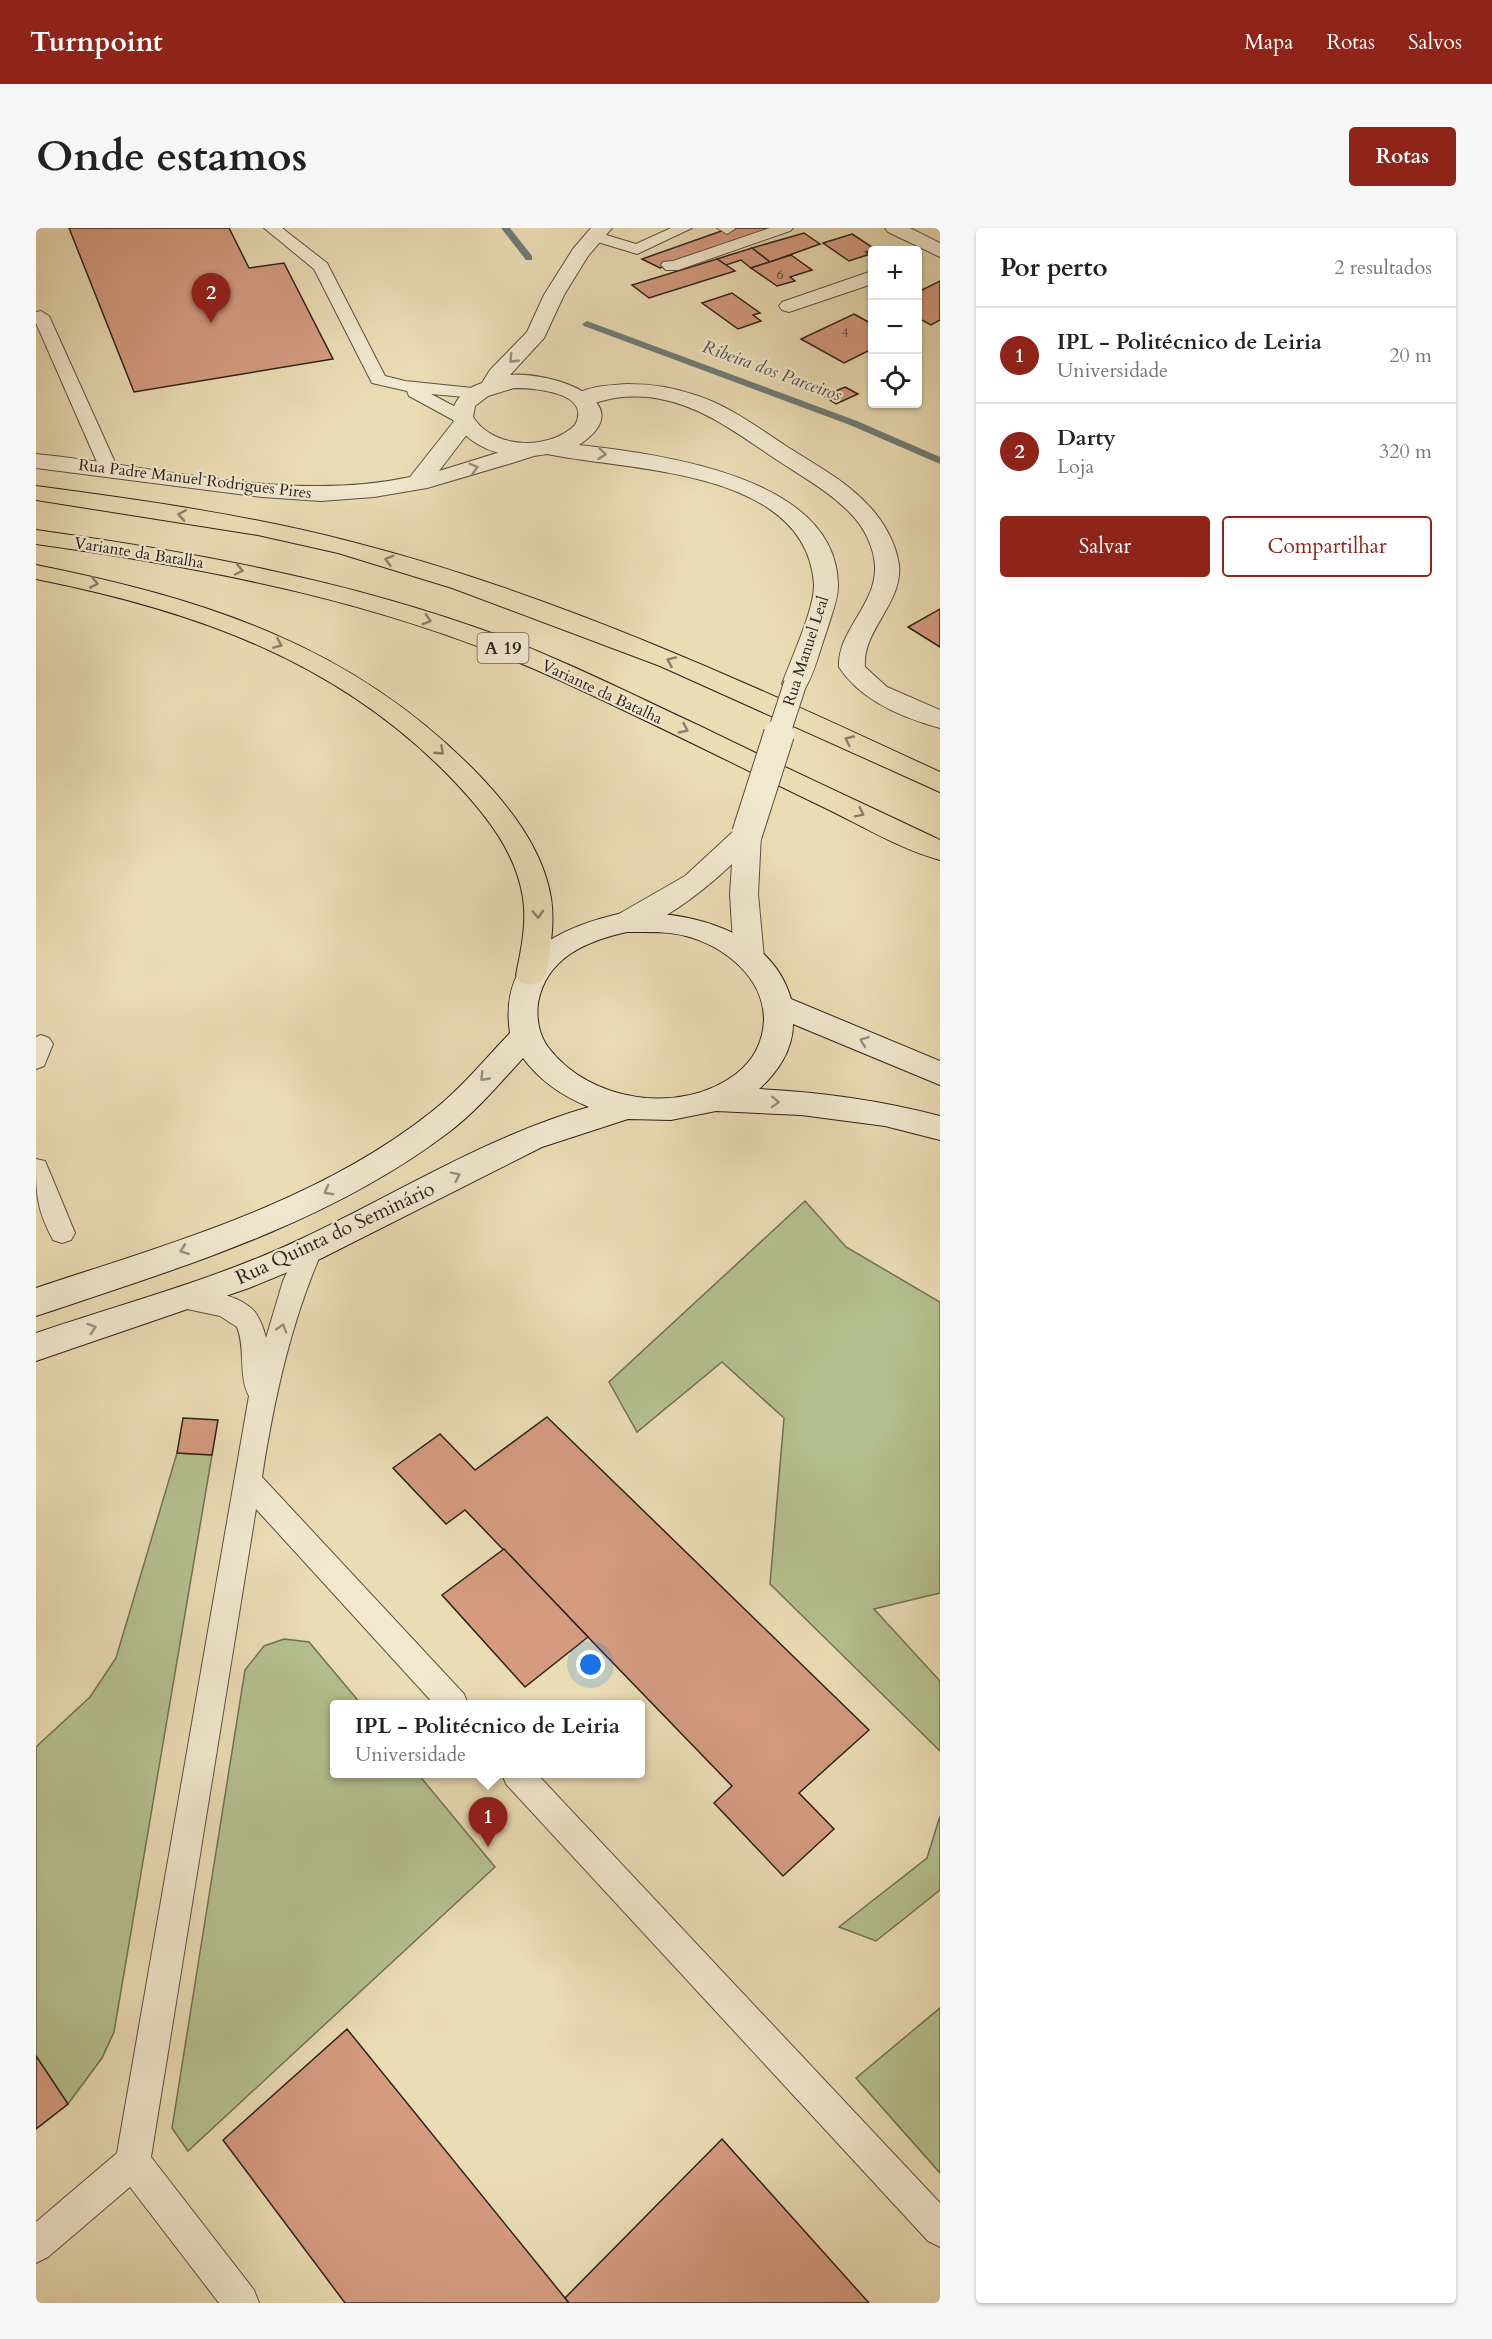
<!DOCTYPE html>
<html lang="pt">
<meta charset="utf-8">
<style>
body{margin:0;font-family:Cardo,serif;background:#f6f6f6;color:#222}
.controls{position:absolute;right:18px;top:18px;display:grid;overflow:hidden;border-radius:6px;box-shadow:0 2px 4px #0004}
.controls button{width:54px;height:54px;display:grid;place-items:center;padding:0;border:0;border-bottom:2px solid #e0e0e0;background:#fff;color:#222;font:30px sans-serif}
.you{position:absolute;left:555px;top:1437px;width:21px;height:21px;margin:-15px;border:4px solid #fff;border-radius:50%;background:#1a73e8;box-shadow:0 0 0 9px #1a73e833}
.badge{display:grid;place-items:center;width:39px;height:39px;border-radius:50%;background:#8f2418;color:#fff;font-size:20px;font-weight:700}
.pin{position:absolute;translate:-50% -50px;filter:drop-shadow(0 2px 3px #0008)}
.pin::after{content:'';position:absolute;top:32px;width:21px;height:18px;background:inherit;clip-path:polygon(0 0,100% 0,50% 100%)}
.popup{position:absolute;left:294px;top:1472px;width:315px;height:78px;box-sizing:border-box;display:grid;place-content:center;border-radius:6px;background:#fff;filter:drop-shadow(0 2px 4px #0005);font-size:20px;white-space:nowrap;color:#767676}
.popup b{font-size:22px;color:#222}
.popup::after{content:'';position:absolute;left:50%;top:100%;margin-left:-12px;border:12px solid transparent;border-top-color:#fff}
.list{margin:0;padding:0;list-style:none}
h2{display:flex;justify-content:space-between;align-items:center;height:78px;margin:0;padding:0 24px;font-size:26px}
h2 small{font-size:20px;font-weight:400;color:#767676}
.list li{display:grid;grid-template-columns:39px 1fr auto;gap:18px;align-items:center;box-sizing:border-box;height:96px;padding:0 24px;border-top:2px solid #e0e0e0}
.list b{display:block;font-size:22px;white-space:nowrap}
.list p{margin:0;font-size:20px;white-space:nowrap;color:#767676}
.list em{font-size:20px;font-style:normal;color:#767676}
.actions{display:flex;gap:12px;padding:18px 24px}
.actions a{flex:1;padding:14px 0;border:2px solid #8f2418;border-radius:6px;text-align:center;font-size:21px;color:#8f2418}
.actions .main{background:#8f2418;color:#fff}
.icon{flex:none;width:33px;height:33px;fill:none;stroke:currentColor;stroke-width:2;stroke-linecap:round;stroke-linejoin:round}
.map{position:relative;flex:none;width:904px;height:2075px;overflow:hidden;border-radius:6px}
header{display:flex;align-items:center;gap:36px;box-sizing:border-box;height:84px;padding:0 30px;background:#8f2418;color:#fff}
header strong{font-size:28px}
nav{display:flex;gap:33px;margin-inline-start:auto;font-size:21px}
.intro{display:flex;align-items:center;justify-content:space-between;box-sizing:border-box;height:144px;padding:0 36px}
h1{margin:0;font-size:42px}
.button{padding:15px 27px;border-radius:6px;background:#8f2418;color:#fff;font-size:21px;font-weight:700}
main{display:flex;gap:36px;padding:0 36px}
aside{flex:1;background:#fff;border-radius:6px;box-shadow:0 2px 4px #0004}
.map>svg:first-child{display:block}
.green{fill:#b4c18e;stroke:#707155;stroke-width:1.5}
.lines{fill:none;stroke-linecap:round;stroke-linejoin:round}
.stream{fill:#6e7d77;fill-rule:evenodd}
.building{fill:#d49b7f;stroke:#2d211c;stroke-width:1.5}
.service-casing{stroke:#5c5042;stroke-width:2}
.minor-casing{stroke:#5c5042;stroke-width:2}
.tertiary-casing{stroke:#5c5042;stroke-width:2}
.secondary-casing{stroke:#2d211c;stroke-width:2}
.motorway-casing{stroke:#2d211c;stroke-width:2}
.service{fill:#f1e8ce;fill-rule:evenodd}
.minor{fill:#f1e8ce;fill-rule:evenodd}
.tertiary{fill:#f1e8ce;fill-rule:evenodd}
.secondary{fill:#f1e8ce;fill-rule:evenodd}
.motorway{fill:#eadcb3;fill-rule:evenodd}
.tertiary-bridge-far1-casing{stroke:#5c5042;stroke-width:24;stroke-linecap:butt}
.tertiary-bridge-casing{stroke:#5c5042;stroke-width:32;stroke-linecap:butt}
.tertiary-bridge-far1{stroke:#f1e8ce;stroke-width:22}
.tertiary-bridge{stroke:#f1e8ce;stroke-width:30}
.oneway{stroke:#998e7e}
.oneway2{stroke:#8c7e68}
.labels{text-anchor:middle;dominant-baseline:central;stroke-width:4.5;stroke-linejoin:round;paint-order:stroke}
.far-number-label{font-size:14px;fill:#574035}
.far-street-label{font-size:16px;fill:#2d211c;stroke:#f1e8ce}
.far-water-label{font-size:18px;font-style:italic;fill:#4d4f4a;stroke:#f1e8ce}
.shield{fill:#f1e8ce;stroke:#685d51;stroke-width:1.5}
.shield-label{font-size:18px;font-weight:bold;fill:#2d211c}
.street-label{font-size:20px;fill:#2d211c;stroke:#f1e8ce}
</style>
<header>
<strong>Turnpoint</strong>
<nav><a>Mapa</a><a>Rotas</a><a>Salvos</a></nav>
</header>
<div class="intro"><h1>Onde estamos</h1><a class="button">Rotas</a></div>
<main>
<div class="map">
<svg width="904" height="2075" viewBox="0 0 904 2075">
<rect width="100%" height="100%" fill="#eadcb3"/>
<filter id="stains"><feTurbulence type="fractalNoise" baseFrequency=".00333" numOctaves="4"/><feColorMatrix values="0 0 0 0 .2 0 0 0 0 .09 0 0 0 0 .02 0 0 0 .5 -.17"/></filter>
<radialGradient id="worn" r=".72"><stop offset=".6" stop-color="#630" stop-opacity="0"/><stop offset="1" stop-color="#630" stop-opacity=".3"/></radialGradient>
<g class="green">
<polygon points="769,973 810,1019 904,1074 904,1365 838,1381 904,1453 904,1523 734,1356 748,1190 686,1134 601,1204 573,1154"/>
<polygon points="141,1225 176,1227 78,1804 66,1830 32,1876 0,1828 0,1519 54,1469 80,1430"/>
<polygon points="248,1411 273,1414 325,1476 299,1476 299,1546 382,1546 459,1639 152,1923 136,1900 209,1442 228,1418"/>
<polygon points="904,1588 904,1662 840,1713 803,1699 891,1630"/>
<polygon points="904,1780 904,1945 820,1850"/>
</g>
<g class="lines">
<g class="stream">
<polygon points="465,0 474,0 496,28 496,32 490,32"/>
<polygon points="551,93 821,193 904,229 904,236 814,197 548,98 546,96"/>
</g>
</g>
<g class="building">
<polygon points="33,0 193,0 213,40 248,35 297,131 98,164"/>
<polygon points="694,0 735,0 624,40 606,31"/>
<polygon points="768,5 784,16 734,34 716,20"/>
<polygon points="816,6 839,21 830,24 834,26 813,33 787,15"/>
<polygon points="716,20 734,34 715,40 705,32 690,37 681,31"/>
<polygon points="755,27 776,42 754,49 759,53 741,58 715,40"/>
<polygon points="681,31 699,43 613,70 596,57"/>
<polygon points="904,53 904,92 895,97 882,90 882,64"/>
<polygon points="696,65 724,85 717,87 725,93 702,101 666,75"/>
<polygon points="818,86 836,96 836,121 808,135 765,111"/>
<polygon points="809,159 822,166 800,176 788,168"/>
<polygon points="904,381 904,419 872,399"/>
<polygon points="511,1189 833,1502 763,1565 798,1601 747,1648 678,1575 696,1558 429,1282 410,1296 357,1240 404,1206 439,1242"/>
<polygon points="147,1190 182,1192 176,1227 141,1225"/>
<polygon points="468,1321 552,1409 489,1459 406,1367"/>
<polygon points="311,1801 529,2070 533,2075 309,2075 187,1912"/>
<polygon points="0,1828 32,1876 0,1901"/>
<polygon points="686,1911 833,2075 533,2075 529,2070"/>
</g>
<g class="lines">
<defs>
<g id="service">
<polygon points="228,0 246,0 291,35 349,148 369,153 446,161 448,165 440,170 395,166 431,185 434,189 431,193 419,193 373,168 371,163 336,155 278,41"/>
<polygon points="635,0 656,0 601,26 552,11 549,8 557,3 600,16"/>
<polygon points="681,0 698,0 699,1 691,6"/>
<polygon points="734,0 757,0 754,3 642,42 630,42 625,37 627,34 637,33"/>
<polygon points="5,83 13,88 82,241 79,245 73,246 64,241 0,95 0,84"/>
<polygon points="5,807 13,810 17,816 8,838 0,841 0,809"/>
<path d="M0,931L9,933L12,940L39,1005L35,1012L26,1015L17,1012C0,980 0,965 0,931Z"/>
<path d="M274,1011L283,1014L287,1021C255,1093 238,1171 226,1249L428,1466L432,1476H398L220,1281L115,1929L218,2062L223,2075H183L94,1959L12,2029L0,2035V1994L81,1925L213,1168C202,1148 210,1121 201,1099L184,1088L137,1078L133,1071L137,1064C158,1057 204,1066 219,1084C224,1091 228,1101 230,1110L247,1053L265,1014Z"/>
<polygon points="466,1546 501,1546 904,1975 904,2019 892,2013 470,1556"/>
</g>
<g id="minor">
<polygon points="849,0 874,0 904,15 904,29 852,4"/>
<polygon points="836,43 836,56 753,84 746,82 743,78 746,74"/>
<path d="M591,156C614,156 636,159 659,167C692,177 721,199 750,218C778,236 809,252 832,277C847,292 860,315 863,337C867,375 826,402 829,439L851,459L904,482V500C867,490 824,472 803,439C801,403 841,376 839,338C838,320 829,301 817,288C796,265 767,249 741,232C705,208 668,179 624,171C610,168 594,168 579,170C566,172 552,179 539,176L536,171C545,158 576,157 591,156Z"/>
<path d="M427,190L435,192L438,197L403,243L493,215L501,217L504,222L501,227L476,235L391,260L338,269L285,273L226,269L0,240V226C122,238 253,275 374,249L419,192Z"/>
</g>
<g id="tertiary">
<path d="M555,0H576L552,28L528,67L508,110L474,147C513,143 609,173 543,217C623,226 802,248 802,358C802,372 795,388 791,402C784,421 779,445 768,462L759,464L750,462L746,456C755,431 779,380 778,356C770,240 592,243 511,226C473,233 435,223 415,189C418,171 428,161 446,155L454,142L491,104L508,67L537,21ZM478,160C497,160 557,164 539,197C513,223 457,221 437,189L439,178L452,168Z"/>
<path d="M711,597L721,600L725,606L722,666L728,730L723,737L713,740L703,737L698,730L694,666L696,636C673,658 612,710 581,701L577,694L581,687L649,648L701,600Z"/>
</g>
<path id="secondary" d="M591,684C653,684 735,701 755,771L904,833V857L757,796C757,822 741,845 723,861C784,864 844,872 904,888V912L849,898L765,887L680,883L635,892L592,891L506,919L286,1030L213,1060L0,1133V1105C88,1075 181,1051 265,1011C360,966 452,908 553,879C526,868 504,853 487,830C464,855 441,883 413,904C292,996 143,1040 0,1088V1060C135,1015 280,975 394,885C424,862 448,832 474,805C462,725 526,698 591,684ZM591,704C610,704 631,703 650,708C688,718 728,749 728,792C727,814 718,832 700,846C645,888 553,874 512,819C503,807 500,790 502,775C510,730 550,713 591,704Z"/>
<g id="motorway">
<path d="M0,258C106,272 212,287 316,314C520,366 714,456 904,544V564L624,438L416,360L302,325L222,307L0,272Z"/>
<path d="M0,302C156,324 312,352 461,407C530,433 597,467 664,498C743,537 824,574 904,612V632C863,621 823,596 785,578C698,536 611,492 523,452C357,376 180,341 0,316Z"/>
<path d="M0,337C169,371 316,417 440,544C473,578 507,621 515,670C519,696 514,722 510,747L505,754L495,757L485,754L480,747C485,722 491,696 487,670C480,624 450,587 419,554C304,433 160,383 0,351Z"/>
</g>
</defs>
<use href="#service" class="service-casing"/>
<use href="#minor" class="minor-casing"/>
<use href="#tertiary" class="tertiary-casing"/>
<use href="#secondary" class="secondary-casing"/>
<use href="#motorway" class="motorway-casing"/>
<use href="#service" class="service"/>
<use href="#minor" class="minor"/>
<use href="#tertiary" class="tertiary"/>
<use href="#secondary" class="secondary"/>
<use href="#motorway" class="motorway"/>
<defs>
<polyline id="tertiary-bridge-far1" points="742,508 759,456"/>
<polyline id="tertiary-bridge" points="711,606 743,506"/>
</defs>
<use href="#tertiary-bridge-far1" class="tertiary-bridge-far1-casing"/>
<use href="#tertiary-bridge" class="tertiary-bridge-casing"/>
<use href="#tertiary-bridge-far1" class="tertiary-bridge-far1"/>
<use href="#tertiary-bridge" class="tertiary-bridge"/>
</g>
<defs><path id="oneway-chevron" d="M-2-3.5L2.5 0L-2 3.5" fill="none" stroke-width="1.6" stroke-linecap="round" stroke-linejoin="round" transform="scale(1.5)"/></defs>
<g class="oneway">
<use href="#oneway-chevron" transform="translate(477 131) rotate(134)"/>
<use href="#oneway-chevron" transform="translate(566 226) rotate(7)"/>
<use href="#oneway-chevron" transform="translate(438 240) rotate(-16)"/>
<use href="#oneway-chevron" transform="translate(828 813) rotate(-159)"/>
<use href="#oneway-chevron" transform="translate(448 849) rotate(134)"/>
<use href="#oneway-chevron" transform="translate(739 874) rotate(2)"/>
<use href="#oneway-chevron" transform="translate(420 948) rotate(-26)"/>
<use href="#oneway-chevron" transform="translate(292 963) rotate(152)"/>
<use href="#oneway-chevron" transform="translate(148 1022) rotate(160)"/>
<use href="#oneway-chevron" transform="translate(56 1100) rotate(-18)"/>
<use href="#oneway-chevron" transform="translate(246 1100) rotate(-74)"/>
</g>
<g class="oneway2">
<use href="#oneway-chevron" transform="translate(146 287) rotate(-171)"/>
<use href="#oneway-chevron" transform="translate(353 332) rotate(-164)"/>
<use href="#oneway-chevron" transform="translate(203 342) rotate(12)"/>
<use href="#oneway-chevron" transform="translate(58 355) rotate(11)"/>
<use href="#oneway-chevron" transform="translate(391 392) rotate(18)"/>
<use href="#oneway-chevron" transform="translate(242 416) rotate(23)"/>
<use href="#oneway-chevron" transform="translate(635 433) rotate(-156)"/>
<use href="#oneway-chevron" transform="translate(648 501) rotate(25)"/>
<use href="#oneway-chevron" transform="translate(813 512) rotate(-155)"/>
<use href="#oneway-chevron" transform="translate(404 523) rotate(43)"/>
<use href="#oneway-chevron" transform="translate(824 585) rotate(26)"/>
<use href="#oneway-chevron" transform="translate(502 686) rotate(88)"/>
</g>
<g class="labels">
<g class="far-number-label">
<text x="744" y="46">6</text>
<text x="809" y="104">4</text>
</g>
<g class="far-street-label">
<text transform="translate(159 251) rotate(7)">Rua Padre Manuel Rodrigues Pires</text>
<text transform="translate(103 325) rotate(9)">Variante da Batalha</text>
<text transform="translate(770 423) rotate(-72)">Rua Manuel Leal</text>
<text transform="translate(566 464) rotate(25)">Variante da Batalha</text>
</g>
<g class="far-water-label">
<text transform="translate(736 143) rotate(20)">Ribeira dos Parceiros</text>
</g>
<rect class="shield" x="441.5" y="405" width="51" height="30" rx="4.5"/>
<g class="shield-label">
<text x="467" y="420">A 19</text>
</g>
<g class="street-label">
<text transform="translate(299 1005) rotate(-25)">Rua Quinta do Seminário</text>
</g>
</g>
<rect width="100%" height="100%" filter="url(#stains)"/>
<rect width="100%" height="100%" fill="url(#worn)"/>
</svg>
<div class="controls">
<button>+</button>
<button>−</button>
<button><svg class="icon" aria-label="locate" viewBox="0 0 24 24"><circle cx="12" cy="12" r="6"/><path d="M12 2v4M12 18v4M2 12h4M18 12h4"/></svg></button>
</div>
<div class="you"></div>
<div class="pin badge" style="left:452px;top:1619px">1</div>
<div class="popup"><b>IPL - Politécnico de Leiria</b>Universidade</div>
<div class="pin badge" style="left:175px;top:95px">2</div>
</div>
<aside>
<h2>Por perto<small>2 resultados</small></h2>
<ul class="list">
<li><span class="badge">1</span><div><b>IPL - Politécnico de Leiria</b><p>Universidade</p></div><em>20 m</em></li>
<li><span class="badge">2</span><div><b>Darty</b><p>Loja</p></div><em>320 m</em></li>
</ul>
<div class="actions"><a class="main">Salvar</a><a>Compartilhar</a></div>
</aside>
</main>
